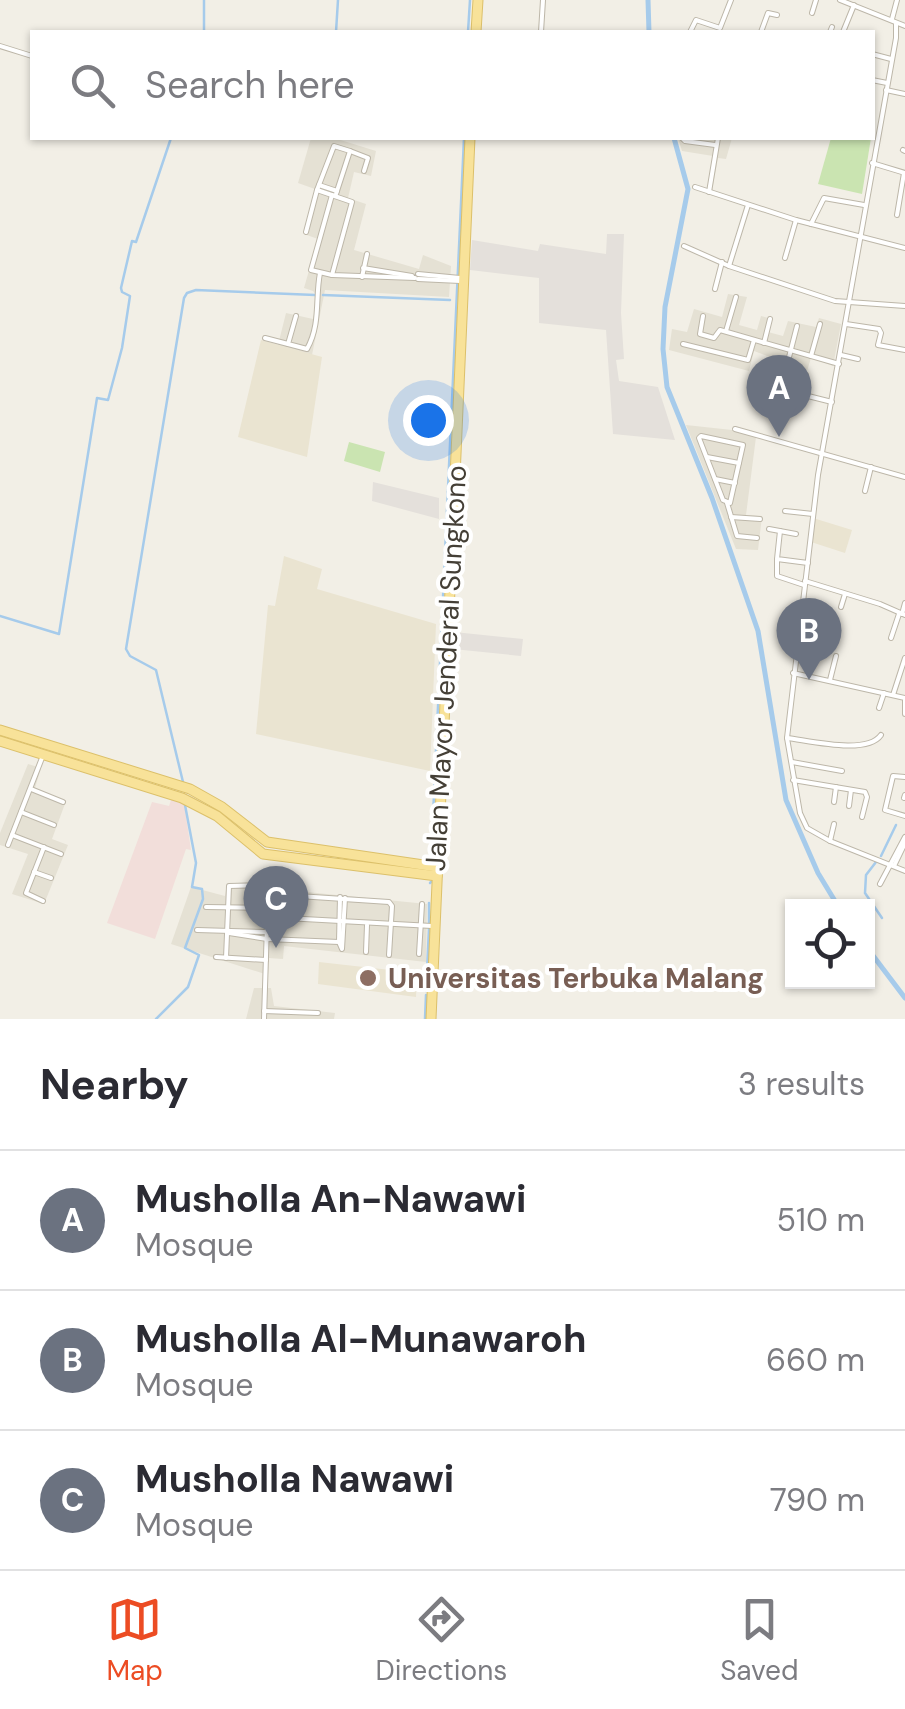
<!DOCTYPE html>
<style>
body{margin:0;font-family:"DM Sans",sans-serif;background:#f7f7f7;color:#2b2b33}
.controls{position:absolute;right:30px;bottom:30px;display:grid;overflow:hidden;border-radius:0px;box-shadow:0 2px 8px #0004}
.controls button{width:90px;height:90px;display:grid;place-items:center;padding:0;border:0;border-bottom:2px solid #e1e1e2;background:#fff;color:#2b2b33;font:50px sans-serif}
.you{position:absolute;left:428px;top:420px;width:35px;height:35px;margin:-25px;border:8px solid #fff;border-radius:50%;background:#1a73e8;box-shadow:0 0 0 15px #1a73e833}
.badge{display:grid;place-items:center;width:65px;height:65px;border-radius:50%;background:#ec4c23;color:#fff;font-size:32px;font-weight:700}
.pin{position:absolute;translate:-50% -82px;filter:drop-shadow(0 2px 5px #0008)}
.pin::after{content:'';position:absolute;top:52px;width:35px;height:30px;background:inherit;clip-path:polygon(0 0,100% 0,50% 100%)}
.list{margin:0;padding:0;list-style:none}
h2{display:flex;justify-content:space-between;align-items:center;height:130px;margin:0;padding:0 40px;font-size:42px}
h2 small{font-size:32px;font-weight:400;color:#7c7c81}
.list li{display:grid;grid-template-columns:65px 1fr auto;gap:30px;align-items:center;box-sizing:border-box;height:140px;padding:0 40px;border-top:2px solid #e1e1e2}
.list b{display:block;font-size:38px;white-space:nowrap}
.list p{margin:0;font-size:32px;white-space:nowrap;color:#7c7c81}
.list em{font-size:32px;font-style:normal;color:#7c7c81}
.icon{flex:none;width:55px;height:55px;fill:none;stroke:currentColor;stroke-width:2;stroke-linecap:round;stroke-linejoin:round}
.map{position:relative;flex:none;width:905px;height:1019px;overflow:hidden}
.search{position:absolute;background:#fff;box-shadow:0 2px 8px #0004;left:30px;right:30px;top:30px;height:110px;display:flex;align-items:center;gap:25px;box-sizing:border-box;padding:0 35px;border-radius:0px;color:#7c7c81;font-size:38px}
.sheet{height:550px;background:#fff}
nav{display:flex;justify-content:space-around;align-items:center;box-sizing:border-box;height:140px;border-top:2px solid #e1e1e2;background:#fff;font-size:28px;color:#7c7c81}
nav a{display:grid;justify-items:center;gap:5px}
nav .on{color:#ec4c23}
.map>svg:first-child{display:block}
.residential{fill:#e5e1d4}
.industrial{fill:#e4e0db}
.education{fill:#eae4d1}
.medical{fill:#f2deda}
.green{fill:#cae4b1}
.lines{fill:none;stroke-linecap:round;stroke-linejoin:round}
.stream{stroke:#a6cbeb;stroke-width:2.5}
.canal{stroke:#a6cbeb;stroke-width:5}
.street-casing{stroke:#bdb7a9;stroke-width:6}
.primary-casing{stroke:#dcc06a;stroke-width:11}
.street{stroke:#fff;stroke-width:4}
.primary{stroke:#f8e299;stroke-width:9}
.education-dot{fill:#8d6e63;stroke:#fff;stroke-width:4}
.labels{text-anchor:middle;dominant-baseline:central;stroke-width:8;stroke-linejoin:round;paint-order:stroke}
.street-label{font-size:28px;fill:#443f36;stroke:#fff}
.education-label{font-size:28px;font-weight:bold;fill:#785e54;stroke:#fff;text-anchor:start}
</style>
<div class="map">
<svg width="905" height="1019" viewBox="0 0 905 1019">
<rect width="100%" height="100%" fill="#f2efe6"/>
<g class="residential">
<polygon points="311,138 334,138 376,151 371,176 354,172 348,198 366,204 354,250 419,269 423,255 451,266 449,297 325,290 312,355 278,345 286,313 313,319 318,297 313,291 304,288 318,239 304,234 315,189 298,183"/>
<polygon points="678,138 732,138 726,159 718,158 712,191 708,190 713,156 682,151"/>
<polygon points="728,294 747,297 739,325 757,330 761,316 772,319 768,332 783,336 788,321 816,327 819,318 841,324 833,366 811,358 807,371 754,351 749,371 669,350 672,329 687,332 694,309 722,317"/>
<polygon points="686,425 732,430 756,437 746,515 762,516 758,550 736,549"/>
<polygon points="28,764 41,768 35,788 66,801 52,839 68,845 44,904 12,894 28,854 0,845 0,833"/>
<polygon points="227,884 427,904 426,962 284,946 283,959 269,958 268,975 171,944 191,887 225,896"/>
<polygon points="254,988 271,988 274,1006 335,1013 334,1019 246,1019"/>
</g>
<g class="industrial">
<polygon points="607,234 624,234 621,313 624,359 616,360 619,381 658,387 675,440 613,434 606,330 539,323 539,278 470,270 472,240 538,251 540,244 606,254"/>
<polygon points="373,482 439,498 439,519 372,501"/>
<polygon points="454,632 523,639 521,656 453,649"/>
</g>
<g class="education">
<polygon points="261,340 322,357 307,457 238,437"/>
<polygon points="813,518 852,530 845,553 811,542"/>
<polygon points="284,556 322,569 317,589 436,624 430,771 256,734 268,605 275,606"/>
<polygon points="319,962 417,973 416,997 318,984"/>
</g>
<polygon class="medical" points="172,797 184,803 191,850 186,849 155,939 107,923 152,802 169,806"/>
<g class="green">
<polygon points="831,138 871,138 862,194 818,184"/>
<polygon points="349,442 385,452 380,472 344,461"/>
</g>
<g class="lines">
<g class="stream">
<polyline points="204,32 204,0"/>
<polyline points="336,32 338,0"/>
<polyline points="468,32 470,0"/>
<polyline points="323,295 450,300"/>
<polyline points="0,616 59,634 97,398 108,400 122,348 130,296 122,292 121,288 132,241 136,242 171,138"/>
<polyline points="183,782 156,670 130,656 126,649 184,298 187,293 196,290 315,295"/>
<polyline points="881,856 896,825"/>
<polyline points="431,860 464,138"/>
<polyline points="876,862 866,875 865,893 882,918"/>
<polyline points="430,883 431,882"/>
<polyline points="429,924 429,903"/>
<polyline points="427,970 429,928"/>
<polyline points="426,991 427,974"/>
<polyline points="156,1019 188,987 199,955 185,948 203,899 202,889 192,887 196,863 185,805"/>
<polyline points="425,1019 426,995"/>
</g>
<g class="canal">
<polyline points="648,0 649,32"/>
<polyline points="674,138 688,189 665,307 663,349 667,387 712,498 758,631 786,800 818,873 838,906"/>
<polyline points="868,949 905,998"/>
</g>
<defs>
<g id="street">
<polyline points="840,0 905,26"/>
<polyline points="812,13 816,0"/>
<polyline points="892,19 897,0"/>
<polyline points="896,24 896,38 818,475 787,738 800,813 807,828 830,841 905,871"/>
<polyline points="541,32 543,0"/>
<polyline points="690,32 696,20 720,28 731,0"/>
<polyline points="761,32 768,13 777,15"/>
<polyline points="830,32 832,27"/>
<polyline points="843,32 854,5"/>
<polyline points="0,46 32,56"/>
<polyline points="872,54 891,59"/>
<polyline points="872,80 887,83"/>
<polyline points="886,90 905,94"/>
<polyline points="682,138 685,141 715,145"/>
<polyline points="903,150 905,151"/>
<polyline points="350,151 368,158 364,171"/>
<polyline points="872,163 905,173"/>
<polyline points="319,185 337,191"/>
<polyline points="695,187 796,220 905,248"/>
<polyline points="317,190 334,146 350,151 336,194"/>
<polyline points="709,192 718,138"/>
<polyline points="332,195 311,270 332,275 415,278"/>
<polyline points="897,215 904,173"/>
<polyline points="811,224 824,198 864,205"/>
<polyline points="306,232 317,190 352,202 332,275"/>
<polyline points="684,246 729,266 835,301 905,306"/>
<polyline points="785,258 796,220"/>
<polyline points="729,266 748,205"/>
<polyline points="363,268 412,276"/>
<polyline points="418,274 460,278"/>
<polyline points="362,277 367,254"/>
<polyline points="418,279 460,281"/>
<polyline points="715,289 722,262"/>
<path d="M296,316L288,344L307,349C321,324 315,298 320,273"/>
<polyline points="703,316 700,334 714,338 720,330 839,364"/>
<polyline points="846,324 879,329 881,333 878,345 905,350"/>
<polyline points="726,331 736,297"/>
<polyline points="265,338 288,344"/>
<polyline points="764,343 770,319"/>
<polyline points="683,344 748,360 754,340"/>
<polyline points="841,355 858,359"/>
<polyline points="811,356 820,324"/>
<polyline points="788,361 797,326"/>
<polyline points="806,375 804,395 832,402"/>
<polyline points="735,429 905,477"/>
<polygon points="701,436 743,445 730,503 723,500 699,438"/>
<polyline points="707,457 739,463"/>
<polyline points="715,479 735,483"/>
<polyline points="865,491 871,467"/>
<polyline points="727,503 737,536 757,538"/>
<polyline points="785,511 813,514"/>
<polyline points="731,517 760,519"/>
<polyline points="769,529 796,534"/>
<polyline points="780,531 777,559 808,563"/>
<polyline points="777,560 777,576 804,585"/>
<polyline points="805,581 880,604 905,615"/>
<polyline points="841,607 845,594"/>
<polyline points="902,614 905,603"/>
<polyline points="891,638 899,614"/>
<polyline points="793,673 905,698"/>
<polyline points="830,680 836,656"/>
<polyline points="893,695 905,658"/>
<polyline points="905,700 905,714"/>
<polyline points="879,708 884,693"/>
<path d="M787,738C811,741 867,755 881,735"/>
<polyline points="792,762 842,771"/>
<polyline points="905,777 893,776 885,810 905,816"/>
<polyline points="793,780 865,792 867,797 862,817"/>
<polyline points="31,789 63,802"/>
<polyline points="904,798 905,795"/>
<polyline points="834,802 836,787"/>
<polyline points="849,806 851,790"/>
<polyline points="21,812 54,825"/>
<polyline points="12,835 61,854"/>
<polyline points="830,841 834,824"/>
<polyline points="8,845 42,758"/>
<polyline points="894,866 905,843"/>
<polyline points="34,872 51,878"/>
<polyline points="880,884 905,837"/>
<polyline points="268,894 389,902 392,906 389,955"/>
<polyline points="43,901 26,893 44,847"/>
<polyline points="206,907 268,908"/>
<polyline points="267,917 432,926"/>
<polyline points="197,930 267,932"/>
<polyline points="229,933 267,939 339,942 342,949 345,898"/>
<polyline points="339,942 340,897"/>
<polyline points="366,952 367,925"/>
<polyline points="419,954 422,904"/>
<polyline points="216,957 266,960"/>
<polyline points="226,958 229,886 264,885 268,894 264,1019"/>
<polyline points="264,1011 318,1013"/>
</g>
<g id="primary">
<polyline points="476,32 478,0"/>
<polyline points="0,730 190,789 222,807 267,842 437,867"/>
<polyline points="0,741 182,798 217,816 263,854 437,876"/>
<polyline points="431,1019 470,138"/>
</g>
</defs>
<use href="#street" class="street-casing"/>
<use href="#primary" class="primary-casing"/>
<use href="#street" class="street"/>
<use href="#primary" class="primary"/>
</g>
<circle class="education-dot" cx="368" cy="978" r="10"/>
<g class="labels">
<g class="street-label">
<text transform="translate(446 668) rotate(-87)">Jalan Mayor Jenderal Sungkono</text>
</g>
<g class="education-label">
<text x="388" y="978">Universitas Terbuka Malang</text>
</g>
</g>
</svg>
<div class="controls">
<button><svg class="icon" aria-label="locate" viewBox="0 0 24 24"><circle cx="12" cy="12" r="6"/><path d="M12 2v4M12 18v4M2 12h4M18 12h4"/></svg></button>
</div>
<div class="you"></div>
<div class="pin badge" style="left:779px;top:437px;background:#6b7280">A</div>
<div class="pin badge" style="left:809px;top:680px;background:#6b7280">B</div>
<div class="pin badge" style="left:276px;top:948px;background:#6b7280">C</div>
<div class="search"><svg class="icon" aria-label="search" viewBox="0 0 24 24"><circle cx="10" cy="10" r="6"/><path d="M15 15l6 6"/></svg>Search here</div>
</div>
<section class="sheet">
<h2>Nearby<small>3 results</small></h2>
<ul class="list">
<li><span class="badge" style="background:#6b7280">A</span><div><b>Musholla An-Nawawi</b><p>Mosque</p></div><em>510 m</em></li>
<li><span class="badge" style="background:#6b7280">B</span><div><b>Musholla Al-Munawaroh</b><p>Mosque</p></div><em>660 m</em></li>
<li><span class="badge" style="background:#6b7280">C</span><div><b>Musholla Nawawi</b><p>Mosque</p></div><em>790 m</em></li>
</ul>
</section>
<nav>
<a class="on"><svg class="icon" aria-label="map" viewBox="0 0 24 24"><path d="M3 6l6-2 6 2 6-2v14l-6 2-6-2-6 2zM9 4v14M15 6v14"/></svg>Map</a>
<a><svg class="icon" aria-label="directions" viewBox="0 0 24 24"><path d="M12 3l9 9-9 9-9-9zM9 14v-3h6M13 9l2 2-2 2"/></svg>Directions</a>
<a><svg class="icon" aria-label="saved" viewBox="0 0 24 24"><path d="M7 4h10v16l-5-4-5 4z"/></svg>Saved</a>
</nav>
